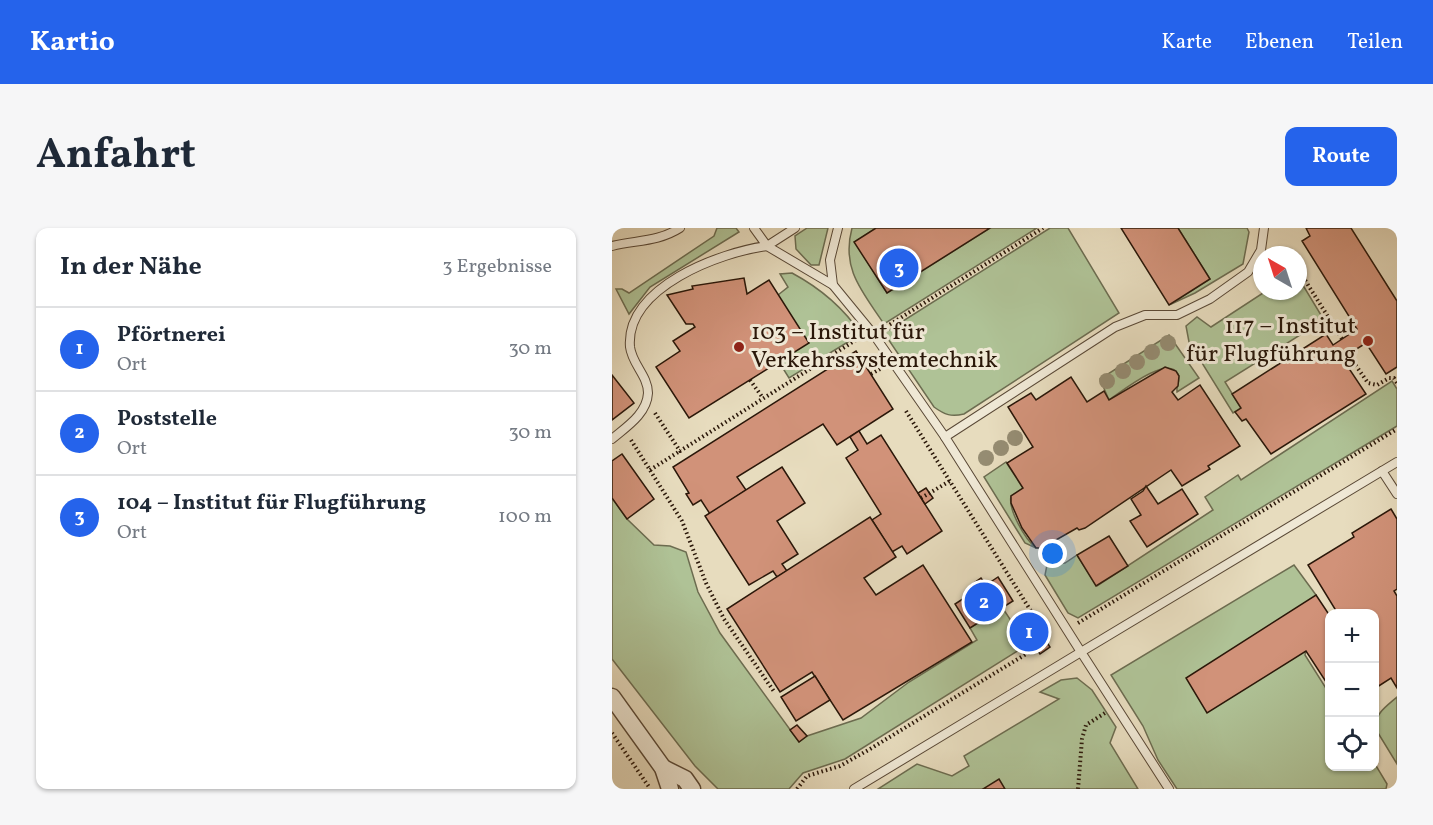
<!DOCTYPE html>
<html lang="de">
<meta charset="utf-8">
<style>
body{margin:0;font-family:Vollkorn,serif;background:#f6f6f7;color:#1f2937}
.controls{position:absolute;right:18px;bottom:18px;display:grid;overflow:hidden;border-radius:12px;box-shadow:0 2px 4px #0004}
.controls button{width:54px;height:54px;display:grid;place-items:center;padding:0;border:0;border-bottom:2px solid #e0e1e3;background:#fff;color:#1f2937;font:30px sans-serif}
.compass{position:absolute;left:641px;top:18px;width:54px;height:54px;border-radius:50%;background:#fff;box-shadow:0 2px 4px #0004;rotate:321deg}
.you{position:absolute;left:441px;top:326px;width:21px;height:21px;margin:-15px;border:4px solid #fff;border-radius:50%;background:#1a73e8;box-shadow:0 0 0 9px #1a73e833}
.badge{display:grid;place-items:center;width:39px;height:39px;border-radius:50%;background:#2563eb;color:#fff;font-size:20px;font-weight:700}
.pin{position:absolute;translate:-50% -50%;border:3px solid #fff;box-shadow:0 2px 6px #0006}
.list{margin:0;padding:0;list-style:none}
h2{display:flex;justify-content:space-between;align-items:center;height:78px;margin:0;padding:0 24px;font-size:26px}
h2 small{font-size:20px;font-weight:400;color:#747a83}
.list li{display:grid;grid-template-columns:39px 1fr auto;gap:18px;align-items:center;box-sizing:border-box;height:84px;padding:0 24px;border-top:2px solid #e0e1e3}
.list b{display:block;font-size:22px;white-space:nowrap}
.list p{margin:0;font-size:20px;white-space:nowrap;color:#747a83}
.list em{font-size:20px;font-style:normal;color:#747a83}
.icon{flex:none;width:33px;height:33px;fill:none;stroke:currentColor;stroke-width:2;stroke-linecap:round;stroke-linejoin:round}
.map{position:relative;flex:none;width:785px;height:561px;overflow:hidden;border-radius:12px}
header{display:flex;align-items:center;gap:36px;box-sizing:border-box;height:84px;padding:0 30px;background:#2563eb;color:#fff}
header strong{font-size:28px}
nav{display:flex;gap:33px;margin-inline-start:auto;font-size:21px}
.intro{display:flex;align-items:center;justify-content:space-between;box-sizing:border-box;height:144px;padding:0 36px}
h1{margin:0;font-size:42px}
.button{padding:15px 27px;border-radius:12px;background:#2563eb;color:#fff;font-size:21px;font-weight:700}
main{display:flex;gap:36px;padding:0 36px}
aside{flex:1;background:#fff;border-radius:12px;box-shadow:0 2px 4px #0004}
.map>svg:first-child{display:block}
.green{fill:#afc296;stroke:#6c6c50;stroke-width:1.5}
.building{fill:#d19279;stroke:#2a1709;stroke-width:1.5}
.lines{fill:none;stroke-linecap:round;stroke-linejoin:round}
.service-casing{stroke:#594836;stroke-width:10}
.minor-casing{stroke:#594836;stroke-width:19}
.path{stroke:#2a1709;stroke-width:4;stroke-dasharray:1.5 3;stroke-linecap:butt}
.service{stroke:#efe8d5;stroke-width:8}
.minor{stroke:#efe8d5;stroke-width:16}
.tree{fill:#958c72}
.poi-dot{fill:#8f2418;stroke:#efe8d5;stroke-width:2}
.labels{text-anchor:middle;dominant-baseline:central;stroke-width:6;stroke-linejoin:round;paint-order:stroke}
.poi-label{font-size:24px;fill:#2a1709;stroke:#efe8d5;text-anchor:end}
</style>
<header>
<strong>Kartio</strong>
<nav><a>Karte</a><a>Ebenen</a><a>Teilen</a></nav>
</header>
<div class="intro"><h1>Anfahrt</h1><a class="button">Route</a></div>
<main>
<aside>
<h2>In der Nähe<small>3 Ergebnisse</small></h2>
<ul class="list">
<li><span class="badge">1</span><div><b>Pförtnerei</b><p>Ort</p></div><em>30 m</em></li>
<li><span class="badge">2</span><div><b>Poststelle</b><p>Ort</p></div><em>30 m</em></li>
<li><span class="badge">3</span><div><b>104 – Institut für Flugführung</b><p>Ort</p></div><em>100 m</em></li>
</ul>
</aside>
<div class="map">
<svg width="785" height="561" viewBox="0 0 785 561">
<rect width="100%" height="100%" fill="#e7dcbe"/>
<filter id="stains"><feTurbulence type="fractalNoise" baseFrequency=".00333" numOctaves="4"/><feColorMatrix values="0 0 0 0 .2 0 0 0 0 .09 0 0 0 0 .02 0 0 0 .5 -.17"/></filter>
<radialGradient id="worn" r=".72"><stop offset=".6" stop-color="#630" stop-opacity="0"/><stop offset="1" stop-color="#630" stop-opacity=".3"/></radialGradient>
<g class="green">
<polygon points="105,0 124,0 127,4 38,59 17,86 4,61 10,61 17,65 102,8"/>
<polygon points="195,0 216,0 207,37 199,37 184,21 183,8"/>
<path d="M240,0H264L243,14L275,65L378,0H425L272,96C250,63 229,41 240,0Z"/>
<path d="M438,0H456L507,85L352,186C339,189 333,187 322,179L272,105Z"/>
<polygon points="566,0 635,0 637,4 631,36 583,65 557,77 598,51"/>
<path d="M180,45C208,60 231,79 249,106L177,150L167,134L166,67L176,59L168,46Z"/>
<polygon points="686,49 712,92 613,154 629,180 621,185 577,114 574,98 585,89 599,99 654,63 686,63"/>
<path d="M557,107L587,150L565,164C564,158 569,152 566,146C556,126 509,164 497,172L488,151Z"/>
<polygon points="780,153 785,161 785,198 466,390 456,385 433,347 435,337 453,335 465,327 485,358 601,282 593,269 626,247 629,252"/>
<path d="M394,234L411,260L399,268C396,282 413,311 424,320L413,315L372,249Z"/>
<polygon points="0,270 15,291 42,317 58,318 74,324 86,364 108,405 187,514 195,508 249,490 297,454 365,412 358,400 390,379 415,417 233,531 191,545 177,561 106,561 83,538 0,431"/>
<polygon points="682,337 704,367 693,427 717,465 718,538 762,538 763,536 775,556 774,561 565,561 546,532 531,498 499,447"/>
<polygon points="465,450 480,462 504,499 498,515 526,561 266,561 305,536 340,548 357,538 352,528 447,471 428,464 449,452"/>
<path d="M785,469V536L763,500C763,485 775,478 785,469Z"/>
</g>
<g class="building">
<polygon points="264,0 378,0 275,65 242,14"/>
<polygon points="509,0 566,0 598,51 557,77"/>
<polygon points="694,0 739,0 785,73 785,139 774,146 754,115 730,130 754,166 659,226 634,191 630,193 623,184 629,180 620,166 714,106 721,117 745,101 690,13 698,8"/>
<polygon points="132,50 135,66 157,52 197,115 77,190 44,139 68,123 61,113 83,99 81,96 74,96 55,67 81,61 80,58"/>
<polygon points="244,123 281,181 225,217 211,196 125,249 134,262 98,286 89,272 81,277 74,266 77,265 61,239"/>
<polygon points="553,139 564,143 567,148 566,158 560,164 566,172 588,157 628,218 596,238 598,241 570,258 559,242 473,300 467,302 465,300 430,320 424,320 410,300 399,275 399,268 411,260 395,235 421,219 396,179 419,165 424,172 459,149 475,174 492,163 497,172"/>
<polygon points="0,147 22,175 0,192"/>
<polygon points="247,203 255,216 269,207 330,303 295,326 290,318 280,324 260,292 269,286 234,230 246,222 238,209"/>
<polygon points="10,226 42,271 15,291 0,270 0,233"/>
<polygon points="170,239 193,275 165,293 186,326 170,336 175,343 165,349 161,343 137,357 93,288"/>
<polygon points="534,258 546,276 570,261 586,286 535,319 518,293 529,287 519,271 531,263"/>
<polygon points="314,260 321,270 313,276 306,265"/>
<polygon points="779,281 785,291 785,361 782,363 785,368 785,460 779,450 762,461 762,386 726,386 696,337 742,309 740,305"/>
<polygon points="258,289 284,329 252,350 264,367 311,337 360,414 231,492 200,444 168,464 115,381"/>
<polygon points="497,308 516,338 484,358 465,327"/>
<polygon points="386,349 401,373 358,400 343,376 363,363 359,357 369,350 374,357"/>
<polygon points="704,367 718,388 718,408 715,409 718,413 718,460 694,423 595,485 574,450"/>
<polygon points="410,387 414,392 419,389 438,419 428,426 420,414 415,417 400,394"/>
<polygon points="203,448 218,472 184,493 169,469"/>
<polygon points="185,497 195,508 187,514 178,502"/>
<polygon points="387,551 393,561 371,561"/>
</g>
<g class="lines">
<defs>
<g id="service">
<polyline points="183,0 155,18 221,57"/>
<polyline points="226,0 218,32 221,57 262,107 333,209 469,424 242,561"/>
<path d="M0,18C24,12 46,14 68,0"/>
<polyline points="333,209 503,99 533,87 565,87 598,71 636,44 649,22 652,0"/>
<path d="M0,211C14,199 35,186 36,165C36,148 20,136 18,119C13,59 109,24 155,18L142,0"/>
<polyline points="770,243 785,266"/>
<polyline points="557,561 469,424 785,234"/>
</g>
<g id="minor">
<polyline points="0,469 51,540 58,561"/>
<polyline points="51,540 73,551 80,561"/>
</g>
</defs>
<use href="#service" class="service-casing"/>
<use href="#minor" class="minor-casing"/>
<g class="path">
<polyline points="686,41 730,111"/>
<polyline points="274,99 431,0"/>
<polyline points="736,126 756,155 765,157 777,150 782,150 785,155"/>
<polyline points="259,146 268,141"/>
<polyline points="138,152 151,170"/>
<polyline points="294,183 437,412"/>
<polyline points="43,185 68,223 247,110"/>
<polyline points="19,212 70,293 94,355 112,391 163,465"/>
<polyline points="38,242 68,223"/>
<polyline points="309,270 338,253"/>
<polyline points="466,395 785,201"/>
<polyline points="0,505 37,559"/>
<polyline points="185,561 195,548 228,538 258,521 424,420"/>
<polyline points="466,561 470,511 474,497 493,485"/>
</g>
<use href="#service" class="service"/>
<use href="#minor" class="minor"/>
</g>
<g class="tree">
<circle cx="556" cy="115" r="8"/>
<circle cx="540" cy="124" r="8"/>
<circle cx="525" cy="134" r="8"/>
<circle cx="511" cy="143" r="8"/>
<circle cx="495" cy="153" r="8"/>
<circle cx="403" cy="210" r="8"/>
<circle cx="389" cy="220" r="8"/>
<circle cx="374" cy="230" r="8"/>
</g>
<g class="poi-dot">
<circle cx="756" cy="113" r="6"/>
<circle cx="127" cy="119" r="6"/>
</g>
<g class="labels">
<g class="poi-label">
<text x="744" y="99">117 – Institut<tspan x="744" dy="28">für Flugführung</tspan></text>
<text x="139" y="105" text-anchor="start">103 – Institut für<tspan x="139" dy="28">Verkehrssystemtechnik</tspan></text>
</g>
</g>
<rect width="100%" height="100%" filter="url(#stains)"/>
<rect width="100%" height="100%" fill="url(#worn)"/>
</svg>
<div class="controls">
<button>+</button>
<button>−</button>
<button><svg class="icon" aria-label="locate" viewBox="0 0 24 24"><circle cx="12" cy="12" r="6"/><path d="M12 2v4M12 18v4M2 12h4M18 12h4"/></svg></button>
</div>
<svg class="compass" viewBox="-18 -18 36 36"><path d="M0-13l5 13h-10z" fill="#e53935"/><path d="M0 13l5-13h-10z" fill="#747a83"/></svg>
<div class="you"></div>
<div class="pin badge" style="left:417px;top:404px">1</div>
<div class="pin badge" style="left:372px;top:374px">2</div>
<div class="pin badge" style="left:287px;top:40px">3</div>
</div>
</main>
